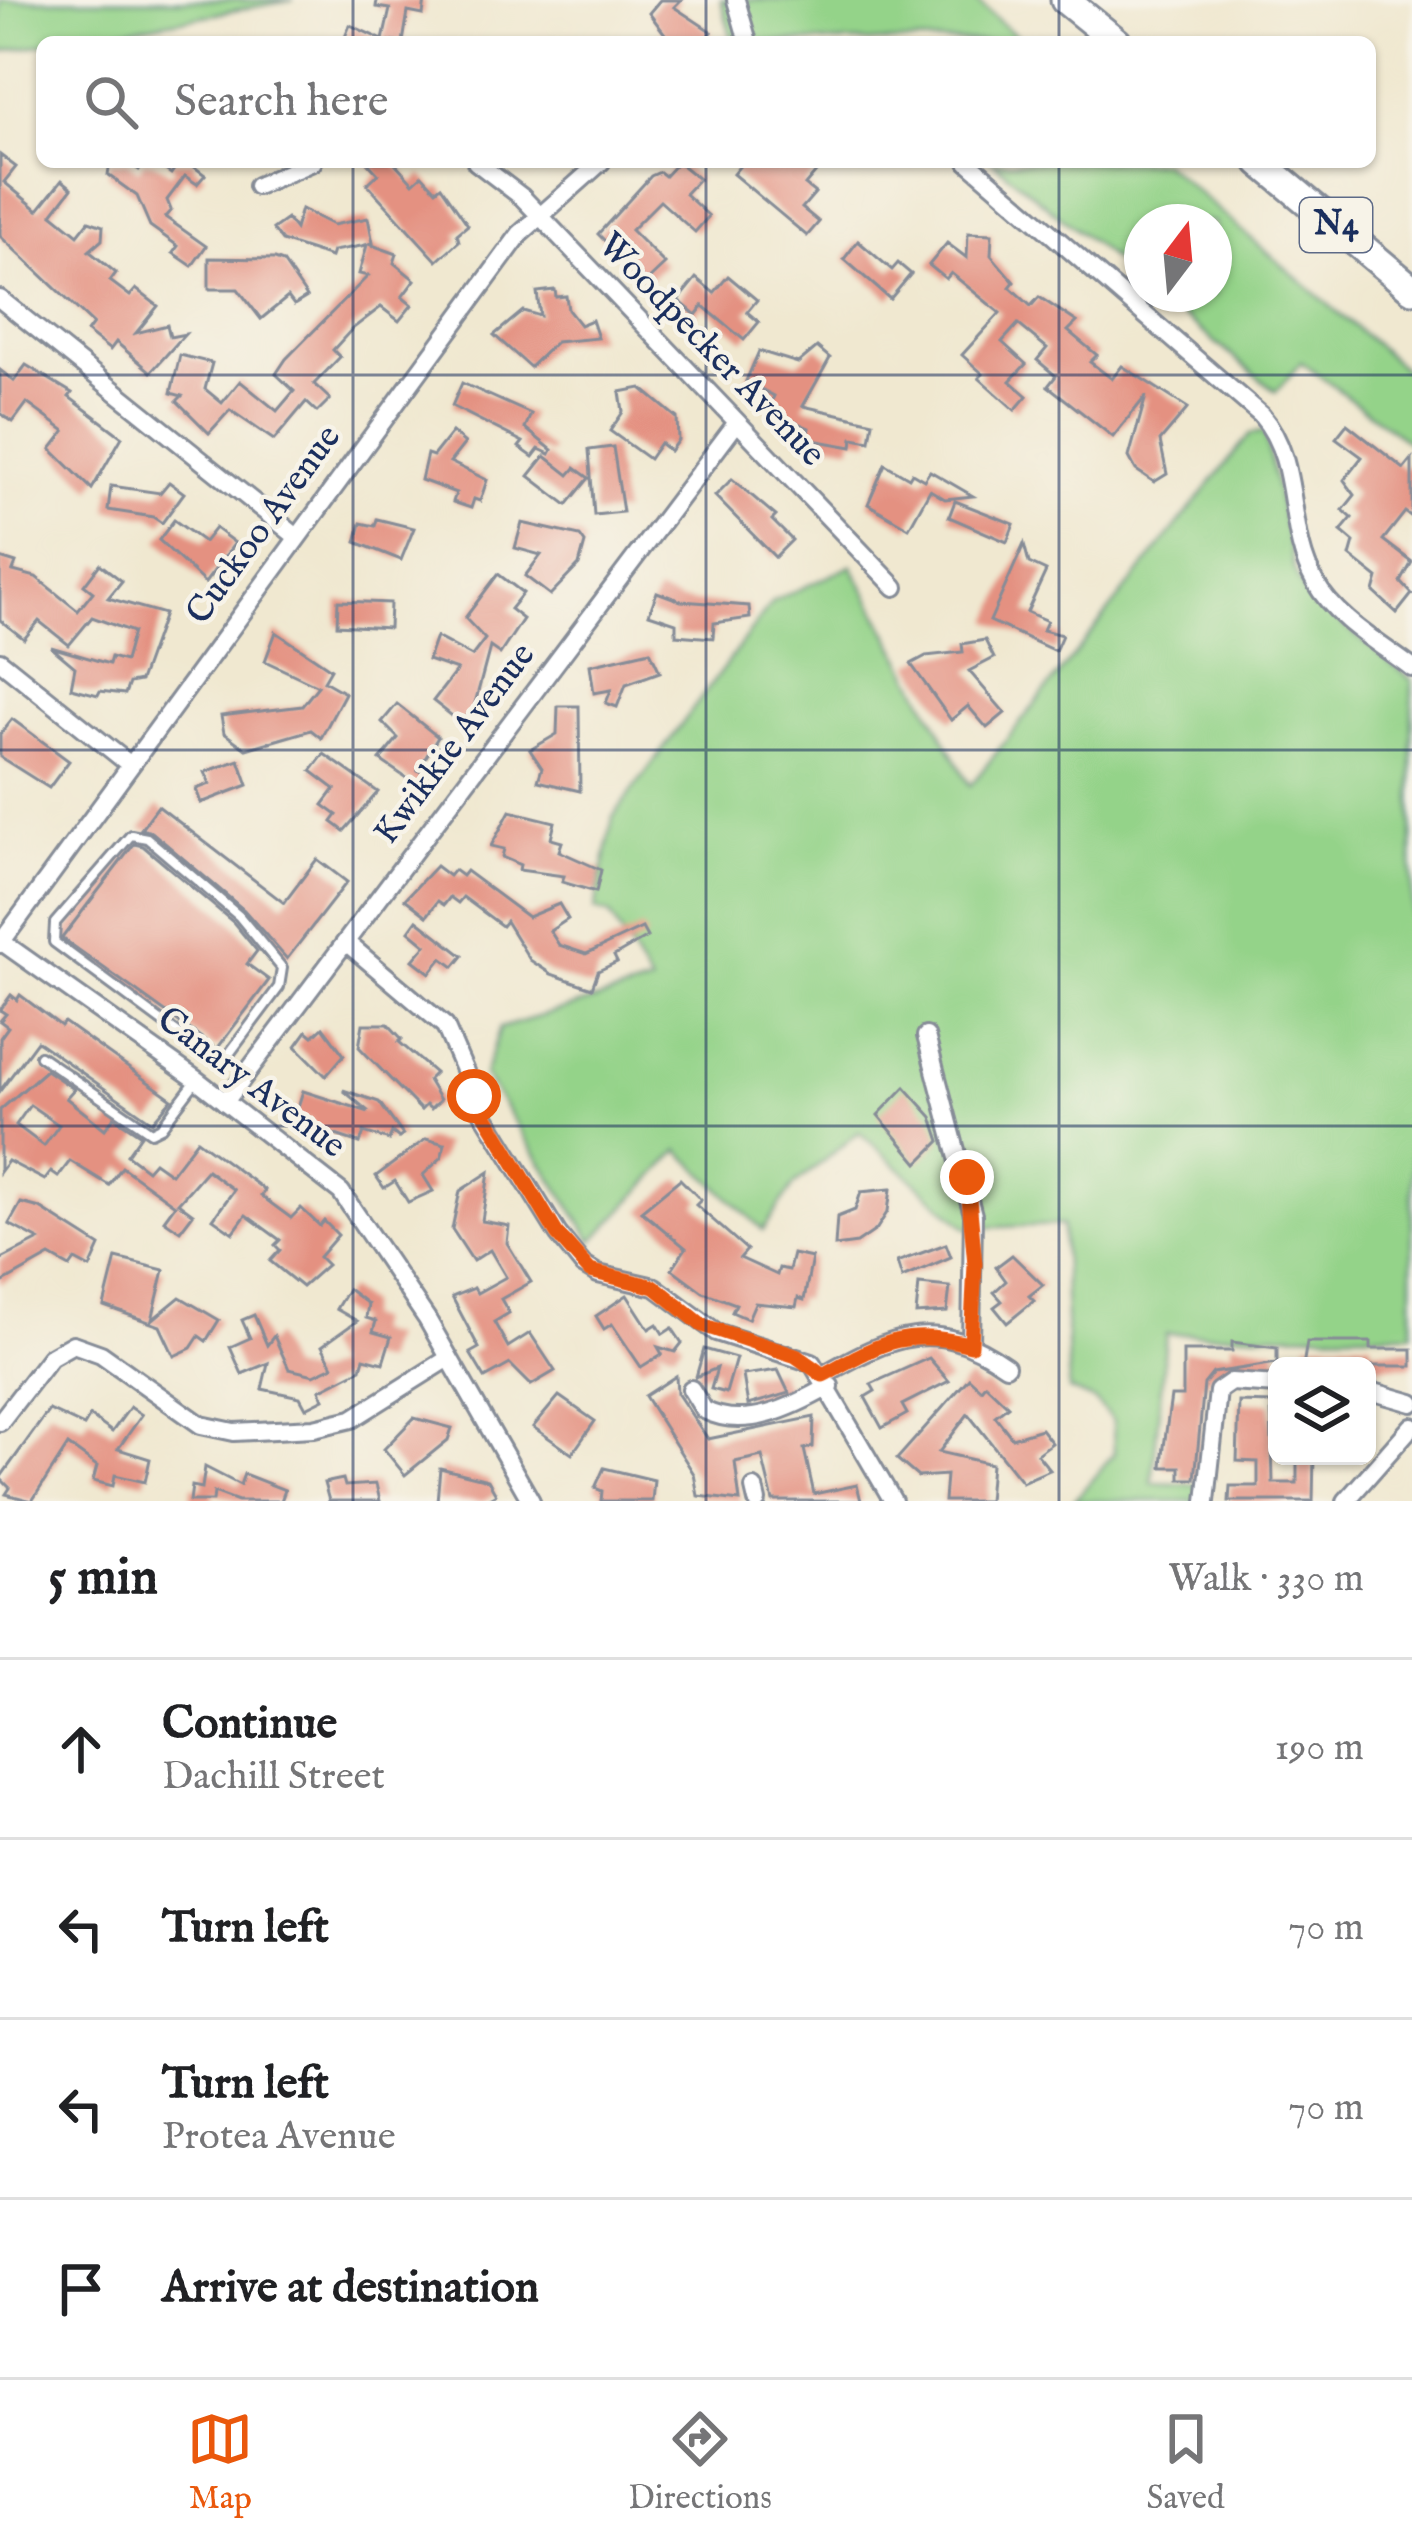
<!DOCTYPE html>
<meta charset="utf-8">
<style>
body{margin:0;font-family:"IM FELL English",serif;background:#f2f2f2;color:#202124}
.controls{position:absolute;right:36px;bottom:36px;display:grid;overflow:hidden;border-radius:18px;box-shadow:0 3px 9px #0004}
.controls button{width:108px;height:108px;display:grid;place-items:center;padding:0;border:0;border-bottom:3px solid #e0e0e0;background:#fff;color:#202124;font:60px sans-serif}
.compass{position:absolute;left:1124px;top:204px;width:108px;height:108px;border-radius:50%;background:#fff;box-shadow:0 3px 9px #0004;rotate:16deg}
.stop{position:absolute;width:36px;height:36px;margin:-27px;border:9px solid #ea580c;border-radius:50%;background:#fff}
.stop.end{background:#ea580c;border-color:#fff;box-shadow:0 3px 12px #0008}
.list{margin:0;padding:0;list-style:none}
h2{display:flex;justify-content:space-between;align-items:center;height:156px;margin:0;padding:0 48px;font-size:51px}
h2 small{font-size:39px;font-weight:400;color:#757577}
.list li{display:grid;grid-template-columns:78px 1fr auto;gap:36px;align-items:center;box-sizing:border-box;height:180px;padding:0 48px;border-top:3px solid #e0e0e0}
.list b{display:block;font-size:45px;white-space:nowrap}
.list p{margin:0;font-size:39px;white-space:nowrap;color:#757577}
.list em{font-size:39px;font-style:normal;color:#757577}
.icon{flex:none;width:66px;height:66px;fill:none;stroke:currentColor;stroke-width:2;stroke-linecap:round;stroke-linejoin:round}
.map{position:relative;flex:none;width:1412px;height:1501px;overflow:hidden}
.search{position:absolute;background:#fff;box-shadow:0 3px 9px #0004;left:36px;right:36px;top:36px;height:132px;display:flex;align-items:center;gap:30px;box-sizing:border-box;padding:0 42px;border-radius:18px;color:#757577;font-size:45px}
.sheet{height:876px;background:#fff}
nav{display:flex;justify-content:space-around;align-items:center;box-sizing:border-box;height:168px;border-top:3px solid #e0e0e0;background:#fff;font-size:33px;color:#757577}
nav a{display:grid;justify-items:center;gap:6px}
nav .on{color:#ea580c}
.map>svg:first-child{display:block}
.green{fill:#94d389;stroke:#588174;stroke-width:3}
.building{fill:#e49181;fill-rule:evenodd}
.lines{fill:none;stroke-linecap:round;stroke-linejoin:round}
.service-casing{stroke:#868c97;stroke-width:14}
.minor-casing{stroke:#868c97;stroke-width:22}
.trunk-casing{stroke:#868c97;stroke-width:33}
.service{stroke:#fff;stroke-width:8}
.minor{stroke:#fff;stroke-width:16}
.trunk{stroke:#fff;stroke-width:27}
.route{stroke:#ea580c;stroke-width:15}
.grid{fill:none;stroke:#1b2f5e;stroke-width:3;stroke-opacity:0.55}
.labels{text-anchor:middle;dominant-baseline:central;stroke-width:9;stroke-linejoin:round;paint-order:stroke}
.shield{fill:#f7f3e8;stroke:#5d6a87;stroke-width:3}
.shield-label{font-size:33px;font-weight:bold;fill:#1b2f5e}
.street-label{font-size:36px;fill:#1b2f5e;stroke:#f7f3e8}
</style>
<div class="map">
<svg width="1412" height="1501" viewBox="0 0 1412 1501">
<rect width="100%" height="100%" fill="#f7f3e8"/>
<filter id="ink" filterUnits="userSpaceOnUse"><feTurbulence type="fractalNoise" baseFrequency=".00833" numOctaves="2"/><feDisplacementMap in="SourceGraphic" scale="24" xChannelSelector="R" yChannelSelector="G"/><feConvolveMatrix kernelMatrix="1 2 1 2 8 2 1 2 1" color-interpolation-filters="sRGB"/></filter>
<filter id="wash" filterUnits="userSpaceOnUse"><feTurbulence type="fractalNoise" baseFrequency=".004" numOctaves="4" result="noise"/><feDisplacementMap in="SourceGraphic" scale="48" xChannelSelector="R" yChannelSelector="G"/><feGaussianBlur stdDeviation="2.7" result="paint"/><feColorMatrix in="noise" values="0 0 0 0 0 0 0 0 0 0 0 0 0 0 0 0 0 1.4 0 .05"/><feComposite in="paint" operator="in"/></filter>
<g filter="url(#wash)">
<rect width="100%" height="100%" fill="#f0e8d0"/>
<g class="green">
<polygon points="0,0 294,0 0,52"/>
<polygon points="721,0 975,0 1023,42 733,42"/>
<polygon points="993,162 1162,162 1412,376 1412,445 1301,362 1276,392 1156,294 1214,294 1214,222 1142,222 1142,283"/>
<polygon points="1264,432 1294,570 1305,595 1412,680 1412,1333 1166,1334 1152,1483 1199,1485 1198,1501 1074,1501 1114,1453 1113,1421 1095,1401 1069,1390 1062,1225 967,1228 859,1132 795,1184 763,1230 679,1150 593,1241 484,1075 500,1028 651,984 609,914 595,910 613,817 773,601 852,566 970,786 1250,434"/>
</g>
<g id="blocks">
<g class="building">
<polygon points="377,0 425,0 423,15 408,12 403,42 343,42 350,25 383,40 390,9 376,7"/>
<polygon points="660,0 681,0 674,7 712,32 704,42 671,42 649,13"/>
<polygon points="0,155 16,167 4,182 38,210 62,180 72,188 52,214 78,235 89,221 103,226 102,240 89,251 116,273 110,281 130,296 136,289 158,306 136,333 167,325 170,337 185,334 151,372 116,342 110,350 87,332 93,324 0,236"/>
<polygon points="110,162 127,162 139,170 144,162 154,162 171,174 175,168 167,162 195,162 193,166 205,175 197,184 185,176 167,200 171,210 165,217 206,246 192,266 173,253 178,246 150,226 137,196 108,175"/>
<polygon points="367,162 394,162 413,183 422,175 436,190 441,186 468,225 457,234 459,241 437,261 367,184 378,174"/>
<polygon points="678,162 699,179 685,194 709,216 695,232 660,201 631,230 665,264 646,282 598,234 651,176 660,172 665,176"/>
<polygon points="743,162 803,162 816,172 805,185 815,193 802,208 819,222 807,236 733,174"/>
<polygon points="301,209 333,225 368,218 373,243 369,244 397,254 394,263 415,280 402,297 412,305 399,321 381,307 352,329 333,350 340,357 314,384 330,399 317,412 306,402 274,440 230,410 209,433 177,401 182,396 171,393 180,355 212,363 205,389 222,403 240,381 277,411 294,391 276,374 286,359 368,276 359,274 367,245 333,251 331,257 282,241 273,229 287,219 295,229"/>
<polygon points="968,233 992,234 991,255 1014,282 1010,287 1031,306 1039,297 1077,322 1068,331 1097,355 1090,362 1112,379 1122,366 1188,408 1160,441 1167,474 1154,482 1136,470 1129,457 1146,396 1113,437 1048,386 1056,376 1037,360 1047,348 1018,324 1002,342 1026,364 1010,381 1027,396 1015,410 979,378 983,374 962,355 1000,313 951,273 946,279 929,265 947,243 967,258"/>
<polygon points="858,241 892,270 898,263 911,274 890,299 844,259"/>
<polygon points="209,258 275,259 283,262 307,297 294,305 288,297 261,319 238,289 209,289"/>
<polygon points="728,276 757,300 747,312 759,322 744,340 703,306 696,315 678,300 696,278 714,293"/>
<polygon points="555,290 556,297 566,296 568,310 580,325 592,320 598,338 556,342 530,367 494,335 523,311 540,316 537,292"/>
<polygon points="817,347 830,358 803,406 873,422 870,441 853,438 852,447 807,439 809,428 768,410 774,396 746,381 759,351 798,363"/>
<polygon points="26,365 72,393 69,397 122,437 92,489 51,449 65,431 27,403 13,422 0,413 0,370 14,381"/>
<polygon points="462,383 531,414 525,428 552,450 550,454 539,449 533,457 519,447 523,442 452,406"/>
<polygon points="641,388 677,418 678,440 670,451 660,443 649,459 610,431 623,412 620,392"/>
<polygon points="1347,424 1404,469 1412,459 1412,517 1405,512 1383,540 1412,562 1401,582 1412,594 1397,613 1374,592 1378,578 1350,556 1354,542 1341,531 1352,518 1343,510 1355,495 1344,480 1362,457 1336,438"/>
<polygon points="452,432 465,443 450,462 487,480 480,501 474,499 471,508 453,502 456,493 421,480 427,454 433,456"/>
<polygon points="613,447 623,512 594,515 589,450"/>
<polygon points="545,456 569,475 575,468 589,478 567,505 529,476"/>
<polygon points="885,464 909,478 912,473 924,480 930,471 973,496 945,499 930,490 909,528 868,504"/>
<polygon points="732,479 776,516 772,520 792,540 775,557 715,496"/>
<polygon points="169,482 184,493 162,523 153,517 108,510 111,486 160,493"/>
<polygon points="955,501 1014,524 1007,542 949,517"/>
<polygon points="377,519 414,528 401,560 356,542 361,523 375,526"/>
<polygon points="174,520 204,542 215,528 235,543 205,583 159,540"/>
<polygon points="522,523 580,536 585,543 579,565 550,595 525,576 541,555 515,548"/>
<polygon points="1024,544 1029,563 1046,571 1027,612 1047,621 1043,630 1062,635 1055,651 990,621"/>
<polygon points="0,558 16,563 13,571 36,577 78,611 93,592 84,585 100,564 122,581 108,598 164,614 140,681 129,683 125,694 100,691 98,695 71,688 75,667 51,647 109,664 111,657 125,661 133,632 92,617 69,645 39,621 24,639 0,620"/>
<polygon points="498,574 523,593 510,609 523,619 500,654 490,647 474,707 461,723 433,701 457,670 428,660 436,637 472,656 485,639 465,618"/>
<polygon points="657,592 681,601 749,606 750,618 714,623 713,638 676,635 676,623 649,614"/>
<polygon points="338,601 390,603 389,628 337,625"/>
<polygon points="276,632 331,669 324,681 345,693 321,738 311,730 246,749 224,733 221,716 302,706 318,686 265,661"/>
<polygon points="985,640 994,658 969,671 1005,713 987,728 968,706 951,720 911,664 926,656 963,652 962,644"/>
<polygon points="650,651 660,672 626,684 617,707 606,703 611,690 594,693 590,665"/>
<polygon points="397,704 438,737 418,770 426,776 418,786 380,760 398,738 382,722"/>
<polygon points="558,706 579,706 580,791 538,781 542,768 530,750 557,734"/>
<polygon points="12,719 69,761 49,788 0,757 0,734"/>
<polygon points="324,754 378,792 344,831 332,822 337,815 323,805 335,789 311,771"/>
<polygon points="239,760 248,785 201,803 196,789 210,784 205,772"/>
<polygon points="158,806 284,903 317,859 347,882 287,959 244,910 152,832 141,829"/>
<polygon points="510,811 555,822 551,839 562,842 559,851 601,870 596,892 562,882 564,876 519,870 520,865 502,857 504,849 491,846"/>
<polygon points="134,844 143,846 233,922 257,951 247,964 269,980 217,1049 62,938"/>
<polygon points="436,866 449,876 454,870 462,876 466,871 528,917 559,904 568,919 550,931 559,945 586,954 642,928 647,937 614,956 617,962 598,971 592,988 551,974 530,960 506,921 502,926 463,897 458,903 450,897 444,905 438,901 427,916 405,899"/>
<polygon points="417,920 463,956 454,967 442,958 430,973 413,960 426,945 409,931"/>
<polygon points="11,995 17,1000 20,995 61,1026 64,1022 172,1099 152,1122 37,1041 0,1091 0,1038 8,1027 0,1021 6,1014 0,1010"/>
<polygon points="363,1024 388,1024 402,1039 399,1042 435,1073 428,1080 440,1100 431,1109 426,1105 421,1110 359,1047"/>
<polygon points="323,1027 344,1055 326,1076 296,1046 307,1031 313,1036"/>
<path d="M46,1070L74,1089L66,1098L105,1129L114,1117L141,1135L127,1155L147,1170L154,1162L171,1174L197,1140L265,1190L261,1196L291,1218L301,1208L320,1226L324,1221L338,1235L319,1257L327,1265L302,1287L270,1261L280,1250L275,1245L280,1240L246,1215L233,1233L213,1219L234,1190L207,1170L178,1203L193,1214L180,1231L164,1220L175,1205L122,1167L109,1185L70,1161L58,1177L51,1172L45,1180L8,1161L0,1172V1110ZM30,1105L59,1125L44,1146L16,1125Z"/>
<polygon points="905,1087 932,1117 940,1141 918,1163 878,1115"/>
<polygon points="343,1090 379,1102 403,1135 399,1138 392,1132 389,1140 364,1132 360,1143 311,1127 312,1121 295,1116 303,1091 369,1112"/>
<polygon points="426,1139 445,1144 441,1158 423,1175 433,1191 408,1202 395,1181 384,1188 376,1176"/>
<polygon points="489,1172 482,1221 509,1226 507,1243 531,1282 501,1299 509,1313 494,1322 508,1347 530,1333 555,1371 531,1385 510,1364 485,1378 470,1353 479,1348 452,1297 474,1288 477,1293 506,1277 490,1250 473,1261 452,1229 460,1191"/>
<polygon points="680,1179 701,1200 696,1205 747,1250 740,1258 777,1275 779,1268 789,1270 793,1254 812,1258 804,1300 798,1298 796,1307 755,1303 748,1319 732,1312 736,1304 703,1292 672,1269 686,1248 641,1211"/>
<polygon points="891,1189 888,1211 876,1230 857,1243 835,1246 837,1217 855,1210 861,1192"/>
<polygon points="21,1203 40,1208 100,1246 90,1268 75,1260 70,1267 50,1256 0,1284 0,1260 39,1240 9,1224"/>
<polygon points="946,1244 951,1257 902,1278 897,1262"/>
<polygon points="1012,1255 1043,1285 1029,1296 1034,1301 1007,1323 994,1307 1002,1301 994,1292 1006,1281 996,1267"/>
<polygon points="116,1258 164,1270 152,1320 180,1297 219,1320 206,1341 199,1336 191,1348 174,1356 160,1326 104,1306"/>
<polygon points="919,1284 950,1287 947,1312 916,1314"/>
<polygon points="348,1289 368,1304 366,1318 376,1321 373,1332 391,1337 383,1363 364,1358 361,1369 320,1390 324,1399 306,1408 300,1397 262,1389 268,1363 242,1374 230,1347 250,1338 242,1320 254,1315 267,1345 274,1336 289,1369 314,1375 333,1366 322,1346 357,1321 336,1309"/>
<polygon points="627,1295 649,1329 657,1324 663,1334 672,1328 682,1343 675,1352 658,1347 662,1354 641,1367 612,1324 604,1329 596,1316"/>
<polygon points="1232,1342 1277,1348 1277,1363 1213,1373 1204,1384 1195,1479 1180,1479 1180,1467 1162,1467 1163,1454 1171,1396 1183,1396 1183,1351 1232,1351"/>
<polygon points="1307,1342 1371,1342 1371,1349 1412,1349 1412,1366 1303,1366"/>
<polygon points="704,1349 736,1358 726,1393 711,1389 717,1368 696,1377"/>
<polygon points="929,1358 949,1381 902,1405 907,1414 882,1428 865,1397 875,1391 871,1384"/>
<polygon points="778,1370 789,1393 748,1405 743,1375"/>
<polygon points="676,1376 677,1393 708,1439 814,1417 813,1447 804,1449 814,1494 857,1485 861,1501 773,1501 762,1456 735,1462 740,1501 698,1496 694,1474 645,1396"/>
<polygon points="969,1378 981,1389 985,1384 1008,1406 995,1416 1012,1438 1041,1429 1052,1443 1037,1454 1050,1470 1022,1482 968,1414 939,1452 991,1464 988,1501 944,1501 946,1475 918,1477 897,1459"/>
<polygon points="559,1396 595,1421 572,1454 533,1427"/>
<polygon points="1239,1402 1271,1403 1273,1483 1297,1483 1297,1456 1314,1456 1313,1501 1229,1501 1230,1486 1258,1486 1258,1462 1237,1461"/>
<polygon points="130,1407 142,1415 118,1449 150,1459 145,1482 115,1475 113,1486 93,1481 97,1466 68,1445 32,1501 6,1494 10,1488 0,1478 49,1410 84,1426 90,1416 112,1432"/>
<polygon points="414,1418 452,1428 448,1440 405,1475 384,1449"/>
<polygon points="205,1467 240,1485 244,1474 285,1490 281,1501 238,1501 214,1492 213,1501 190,1501 192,1486 202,1488"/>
<polygon points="440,1468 488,1480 496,1494 484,1501 437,1501"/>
<polygon points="604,1468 654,1480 652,1501 601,1501 602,1491 595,1488"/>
<polygon points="343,1479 345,1486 376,1484 380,1501 329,1501 324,1483"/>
</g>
</g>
</g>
<g filter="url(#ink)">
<use href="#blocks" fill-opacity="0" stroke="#868c97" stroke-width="3"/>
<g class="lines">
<defs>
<g id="service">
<polygon points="131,835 147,838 239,916 282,968 279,987 226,1058 208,1056 54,942 55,923"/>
<polyline points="40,1056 151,1132 161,1127 196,1081"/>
</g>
<g id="minor">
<polyline points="736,0 748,42"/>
<polyline points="476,162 522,197 895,587"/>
<path d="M968,162L1261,415C1302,462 1285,530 1315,582C1335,618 1379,643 1412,668"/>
<polyline points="257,186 313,162"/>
<polyline points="0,299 297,537"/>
<polyline points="0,661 129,764"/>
<polyline points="2,942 197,1080 341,1192 427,1319 531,1501"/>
<polyline points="347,943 445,1026 483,1113 558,1234 583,1265 598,1274 655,1287 716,1332 812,1363 893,1501"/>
<polyline points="0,944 520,234 601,162"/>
<polyline points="926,1036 973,1215 971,1345"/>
<polyline points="225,1102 735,425"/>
<path d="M823,1375C892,1336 935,1316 1006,1366"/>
<path d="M691,1389L704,1410C745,1431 793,1407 830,1386"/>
<polyline points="1367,1390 1412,1403"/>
<polyline points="0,1422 50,1357 73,1344 101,1354 201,1425 234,1432 314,1428 352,1419 449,1358"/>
<polyline points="754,1488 757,1501"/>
<polyline points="1206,1501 1218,1391 1231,1382 1277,1385"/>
<polyline points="1346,1501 1412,1426"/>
</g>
<g id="trunk">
<polyline points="1065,0 1117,42"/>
<polyline points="1260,162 1412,289"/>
</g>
</defs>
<use href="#service" class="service-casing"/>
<use href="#minor" class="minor-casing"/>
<use href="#trunk" class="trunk-casing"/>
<use href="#service" class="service"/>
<use href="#minor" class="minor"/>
<use href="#trunk" class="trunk"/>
</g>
</g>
<g class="lines" filter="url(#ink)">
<path class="route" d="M474,1096L557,1234L590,1271L655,1287L702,1325L796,1356L823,1375C881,1343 905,1327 971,1345L975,1264L967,1177"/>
</g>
<path class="grid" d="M353,0V42M706,0V42M1059,0V42M353,162V1501M706,162V1501M1059,162V1501M0,375H1412M0,750H1412M0,1126H1412"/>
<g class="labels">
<rect class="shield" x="1300" y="198" width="72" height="54" rx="9"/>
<g class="shield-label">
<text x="1336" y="225">N4</text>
</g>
<g class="street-label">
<text transform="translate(711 350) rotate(46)">Woodpecker Avenue</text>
<text transform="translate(264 525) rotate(-54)">Cuckoo Avenue</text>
<text transform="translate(455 744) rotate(-53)">Kwikkie Avenue</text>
<text transform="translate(251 1083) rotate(37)">Canary Avenue</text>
</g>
</g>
</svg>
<div class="controls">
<button><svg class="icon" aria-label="layers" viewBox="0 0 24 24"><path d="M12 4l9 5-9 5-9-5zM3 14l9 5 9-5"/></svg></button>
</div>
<svg class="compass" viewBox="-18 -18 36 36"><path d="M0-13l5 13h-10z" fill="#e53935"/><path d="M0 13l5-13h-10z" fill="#757577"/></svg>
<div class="stop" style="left:474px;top:1096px"></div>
<div class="stop end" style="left:967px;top:1177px"></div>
<div class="search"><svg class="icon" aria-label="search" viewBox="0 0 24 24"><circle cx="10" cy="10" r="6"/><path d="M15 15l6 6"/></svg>Search here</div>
</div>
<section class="sheet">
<h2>5 min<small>Walk · 330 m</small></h2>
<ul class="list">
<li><svg class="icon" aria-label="ahead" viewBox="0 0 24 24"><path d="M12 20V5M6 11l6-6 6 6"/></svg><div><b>Continue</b><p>Dachill Street</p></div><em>190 m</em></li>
<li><svg class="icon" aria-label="left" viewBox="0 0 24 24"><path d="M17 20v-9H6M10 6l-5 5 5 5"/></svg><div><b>Turn left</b></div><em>70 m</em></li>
<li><svg class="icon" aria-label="left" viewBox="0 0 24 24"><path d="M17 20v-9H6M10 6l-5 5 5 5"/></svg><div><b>Turn left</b><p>Protea Avenue</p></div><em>70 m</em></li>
<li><svg class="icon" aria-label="arrive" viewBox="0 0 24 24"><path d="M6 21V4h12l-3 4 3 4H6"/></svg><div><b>Arrive at destination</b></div></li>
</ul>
</section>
<nav>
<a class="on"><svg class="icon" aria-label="map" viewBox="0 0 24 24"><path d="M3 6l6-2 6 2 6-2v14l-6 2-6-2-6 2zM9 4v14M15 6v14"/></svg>Map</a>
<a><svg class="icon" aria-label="directions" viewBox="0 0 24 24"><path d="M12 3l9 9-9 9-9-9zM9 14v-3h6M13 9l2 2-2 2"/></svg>Directions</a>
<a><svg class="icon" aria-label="saved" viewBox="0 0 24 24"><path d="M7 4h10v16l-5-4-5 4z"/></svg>Saved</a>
</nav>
